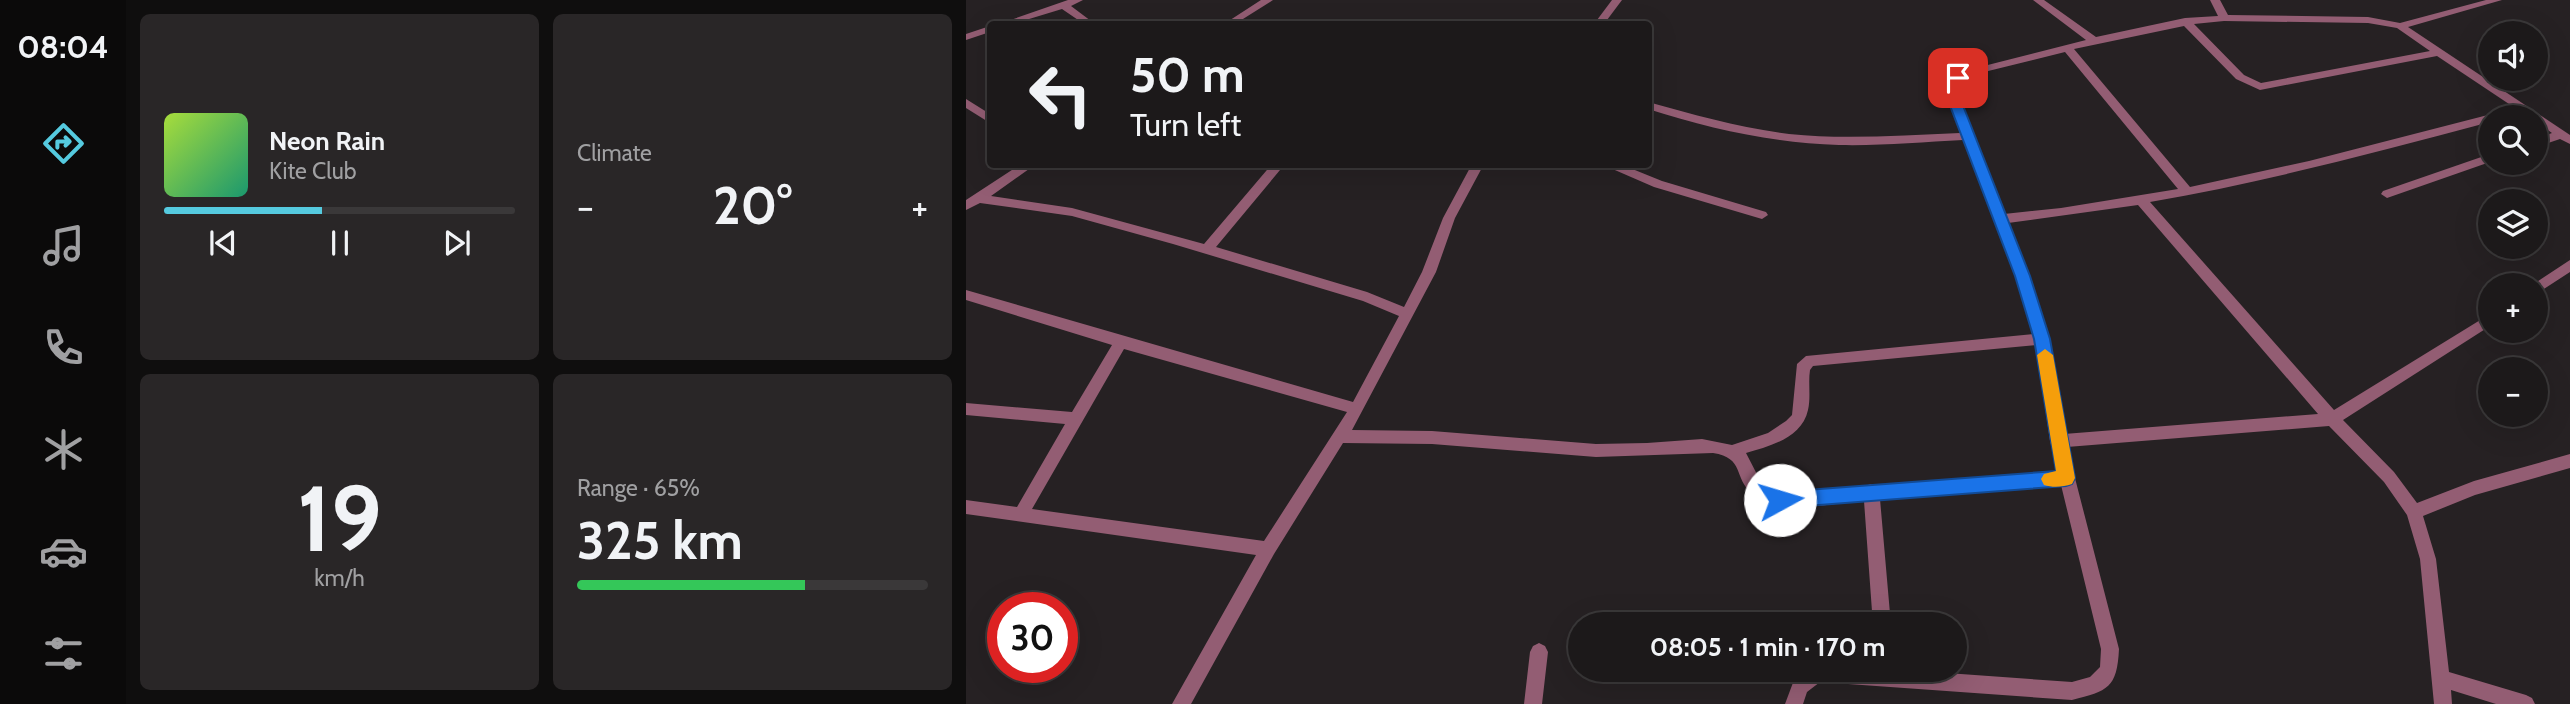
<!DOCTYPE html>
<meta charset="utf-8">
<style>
body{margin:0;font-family:Cabin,sans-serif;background:#292627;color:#f1f3f6;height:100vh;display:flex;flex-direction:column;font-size:26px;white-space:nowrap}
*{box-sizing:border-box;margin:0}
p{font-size:23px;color:#a0a0a2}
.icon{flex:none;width:38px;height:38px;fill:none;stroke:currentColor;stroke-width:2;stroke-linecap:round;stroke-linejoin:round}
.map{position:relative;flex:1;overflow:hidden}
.details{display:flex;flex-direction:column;gap:14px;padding:14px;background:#0f0e0e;width:840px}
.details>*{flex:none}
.guide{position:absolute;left:21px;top:21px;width:665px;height:147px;border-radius:7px;box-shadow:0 7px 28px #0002,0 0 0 2px #3a3839;background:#1c191a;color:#f1f3f6;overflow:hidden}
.tools{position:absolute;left:1512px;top:21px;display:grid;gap:14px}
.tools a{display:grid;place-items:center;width:70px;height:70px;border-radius:50%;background:#1c191a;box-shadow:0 7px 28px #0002,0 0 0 2px #3a3839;font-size:35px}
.speed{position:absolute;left:21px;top:592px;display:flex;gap:14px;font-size:35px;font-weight:700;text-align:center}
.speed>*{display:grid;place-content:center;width:91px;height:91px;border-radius:50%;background:#1c191a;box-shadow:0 7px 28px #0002,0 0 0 2px #3a3839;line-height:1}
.speed .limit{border:10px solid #d22;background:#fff;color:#111}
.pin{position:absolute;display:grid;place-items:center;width:60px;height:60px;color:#fff;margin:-30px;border-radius:14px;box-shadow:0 4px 10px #0006}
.me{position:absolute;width:77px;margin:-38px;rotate:84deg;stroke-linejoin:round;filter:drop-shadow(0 0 5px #0008)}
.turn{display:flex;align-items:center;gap:24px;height:147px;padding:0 28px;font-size:32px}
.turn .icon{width:91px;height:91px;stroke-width:2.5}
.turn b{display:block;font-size:49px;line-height:60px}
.big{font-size:52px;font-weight:700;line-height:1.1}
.details .widget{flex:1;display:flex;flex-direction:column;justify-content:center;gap:10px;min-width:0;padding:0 24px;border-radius:10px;background:#292627}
.details .dial{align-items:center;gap:0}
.dial b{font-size:91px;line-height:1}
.song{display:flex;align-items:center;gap:21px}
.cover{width:84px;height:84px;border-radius:10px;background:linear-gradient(135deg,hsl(80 70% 55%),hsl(160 70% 35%))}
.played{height:7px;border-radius:4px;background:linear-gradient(90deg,#55cadf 45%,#3a3839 45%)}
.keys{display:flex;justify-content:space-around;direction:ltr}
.heat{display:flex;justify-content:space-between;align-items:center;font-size:38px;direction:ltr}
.charge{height:10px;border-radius:5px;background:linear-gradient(90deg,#34c759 65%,#3a3839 0)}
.details .tiles{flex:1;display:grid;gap:14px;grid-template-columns:repeat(2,1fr)}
.trip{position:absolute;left:602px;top:612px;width:399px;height:70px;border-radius:35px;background:#1c191a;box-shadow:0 7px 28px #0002,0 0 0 2px #3a3839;font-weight:700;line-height:70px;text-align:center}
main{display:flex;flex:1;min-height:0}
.tabs{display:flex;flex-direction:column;width:126px;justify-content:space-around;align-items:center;background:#0b0a0a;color:#a0a0a2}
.tabs .icon{width:49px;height:49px}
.tabs .current{color:#55cadf}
.tabs b{font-size:32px;color:#f1f3f6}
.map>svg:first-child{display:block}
</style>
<main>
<nav class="tabs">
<b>08:04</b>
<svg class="icon current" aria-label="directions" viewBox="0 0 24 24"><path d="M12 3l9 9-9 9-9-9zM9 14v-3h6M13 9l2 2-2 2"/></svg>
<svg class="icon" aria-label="music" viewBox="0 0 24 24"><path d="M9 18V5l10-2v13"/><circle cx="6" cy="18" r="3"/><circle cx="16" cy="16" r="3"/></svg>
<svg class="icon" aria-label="phone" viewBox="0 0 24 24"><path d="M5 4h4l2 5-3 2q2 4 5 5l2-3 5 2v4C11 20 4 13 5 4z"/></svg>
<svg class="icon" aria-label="climate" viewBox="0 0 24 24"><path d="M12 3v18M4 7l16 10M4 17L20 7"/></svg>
<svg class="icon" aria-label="car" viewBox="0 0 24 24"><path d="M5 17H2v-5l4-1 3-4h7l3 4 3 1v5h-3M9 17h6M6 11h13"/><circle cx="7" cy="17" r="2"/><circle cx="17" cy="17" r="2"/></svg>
<svg class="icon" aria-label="filters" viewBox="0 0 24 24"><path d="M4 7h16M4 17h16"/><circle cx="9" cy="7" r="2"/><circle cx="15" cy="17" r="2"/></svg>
</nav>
<section class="details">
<div class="tiles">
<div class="widget">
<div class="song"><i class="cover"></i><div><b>Neon Rain</b><p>Kite Club</p></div></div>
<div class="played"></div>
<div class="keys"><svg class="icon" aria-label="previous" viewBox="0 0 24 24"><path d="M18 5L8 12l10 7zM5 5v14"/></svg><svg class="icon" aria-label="pause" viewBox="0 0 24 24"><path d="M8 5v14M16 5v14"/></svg><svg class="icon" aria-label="next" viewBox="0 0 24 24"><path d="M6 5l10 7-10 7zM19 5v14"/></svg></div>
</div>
<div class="widget"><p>Climate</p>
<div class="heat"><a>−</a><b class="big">20°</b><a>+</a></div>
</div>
<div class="widget dial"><b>19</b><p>km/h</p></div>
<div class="widget"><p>Range · 65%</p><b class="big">325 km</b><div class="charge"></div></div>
</div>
</section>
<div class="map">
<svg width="1604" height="704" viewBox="0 0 1604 704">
<rect width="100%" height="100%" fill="#262123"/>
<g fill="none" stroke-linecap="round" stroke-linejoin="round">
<path fill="#935d73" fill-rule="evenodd" d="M102 0H117L105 6 129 24H118L96 9 47 24H33Z
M295 0H307L269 24H258Z
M646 0H656L638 24H628Z
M1067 0H1078L1130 37 1219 18 1252 16 1244 0H1254L1262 15 1402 17 1434 23 1520 0H1536L1442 27 1604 135V144L1594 139 1570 147V139L1586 133 1570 122V117H1562L1556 113 1541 117H1524V122C1412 152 1299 182 1184 202L1368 410 1524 314V326L1377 420 1428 472 1451 503 1508 481 1604 454V468L1509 495 1457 516 1470 559 1483 672 1560 695 1566 698 1569 704H1530L1485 690 1486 704H1468L1454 559 1441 515 1418 482 1363 426 1101 447 1153 649C1151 688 1142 691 1106 700L854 682 841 692 837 704H819L828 680 841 670H939L1106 682 1124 677 1134 667 1135 649 1095 485 914 499 925 625H907L898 501C866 503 811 516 786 494 767 477 779 458 747 453L630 457 466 444 377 443 308 554 225 704H206L290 555 0 514V500L51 507 99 424 0 415V403L106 412 146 345 0 300V290L387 402 433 316 397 301 207 244 106 216 14 203 0 210V200L55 164H70L25 196 106 208 238 244 306 164H319L250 247 401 292 438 307 456 272 477 218 506 164H518L489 218 470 272 386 430 466 431 630 444 681 443 736 439 766 445 802 433 820 421 826 415 831 364 840 356 1068 334 1050 276 997 140C956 142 914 146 873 145 808 143 744 129 682 109V102C729 115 775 128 823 134 880 140 937 135 994 133L981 88 988 76 1002 70 1120 40ZM1258 21 1402 23 1431 28 1464 51 1295 83 1278 75 1228 24ZM1218 26 1270 79 1294 90 1471 56 1549 108 1343 161 1224 187 1108 49ZM1099 52 1212 189 1095 208 1038 214 1007 136 991 88 996 80 1010 74ZM1172 205 1352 414 1098 434 1083 339 1064 276 1042 223ZM1070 345 1084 441 1092 472 909 486 905 484 899 486 814 493 796 484 780 453C804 446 836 438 842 410 845 397 842 383 844 370L847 366ZM158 349 381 412 298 541 66 509Z
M24 26V32L0 40V34Z
M0 99 24 114V123L0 108Z
M1524 154V162L1421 198 1415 194 1417 191Z
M635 164H654L696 181 800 212 802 215 796 219 688 187Z
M1604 260V272L1570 294V285H1566Z
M573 643 579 646 582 652 576 704H558L564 652 567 646Z"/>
</g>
<path fill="#1a73e8" stroke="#114b97" stroke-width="2" d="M992 74 998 78 992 88 996 103 1064 276 1084 339 1109 478 1106 484 1100 486 814 508 808 505 806 500 808 494 814 492 1090 471 1068 339 1049 276 983 103 980 88 988 75Z"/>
<path fill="#f59e0b" d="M1079 349 1087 355 1109 478 1106 484C1097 487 1087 488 1078 485L1075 479 1078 474 1090 471 1071 355Z"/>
</svg>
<div class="tools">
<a><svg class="icon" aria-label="sound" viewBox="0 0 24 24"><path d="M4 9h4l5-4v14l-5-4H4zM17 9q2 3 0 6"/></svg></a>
<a><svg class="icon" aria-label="search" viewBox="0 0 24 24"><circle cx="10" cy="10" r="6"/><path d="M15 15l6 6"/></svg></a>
<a><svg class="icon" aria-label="layers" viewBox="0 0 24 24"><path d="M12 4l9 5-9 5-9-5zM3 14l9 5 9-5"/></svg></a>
<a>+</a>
<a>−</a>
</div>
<div class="speed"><div class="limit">30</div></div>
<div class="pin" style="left:992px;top:78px;background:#d93025"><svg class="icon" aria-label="arrive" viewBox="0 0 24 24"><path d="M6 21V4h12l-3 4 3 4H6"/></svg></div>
<svg class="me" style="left:814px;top:500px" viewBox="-20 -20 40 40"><circle r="19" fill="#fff"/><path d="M0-13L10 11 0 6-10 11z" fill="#1a73e8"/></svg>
<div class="trip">08:05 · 1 min · 170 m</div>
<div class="guide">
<div class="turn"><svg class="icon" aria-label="left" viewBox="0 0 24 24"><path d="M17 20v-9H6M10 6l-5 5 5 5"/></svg><div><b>50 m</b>Turn left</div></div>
</div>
</div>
</main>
